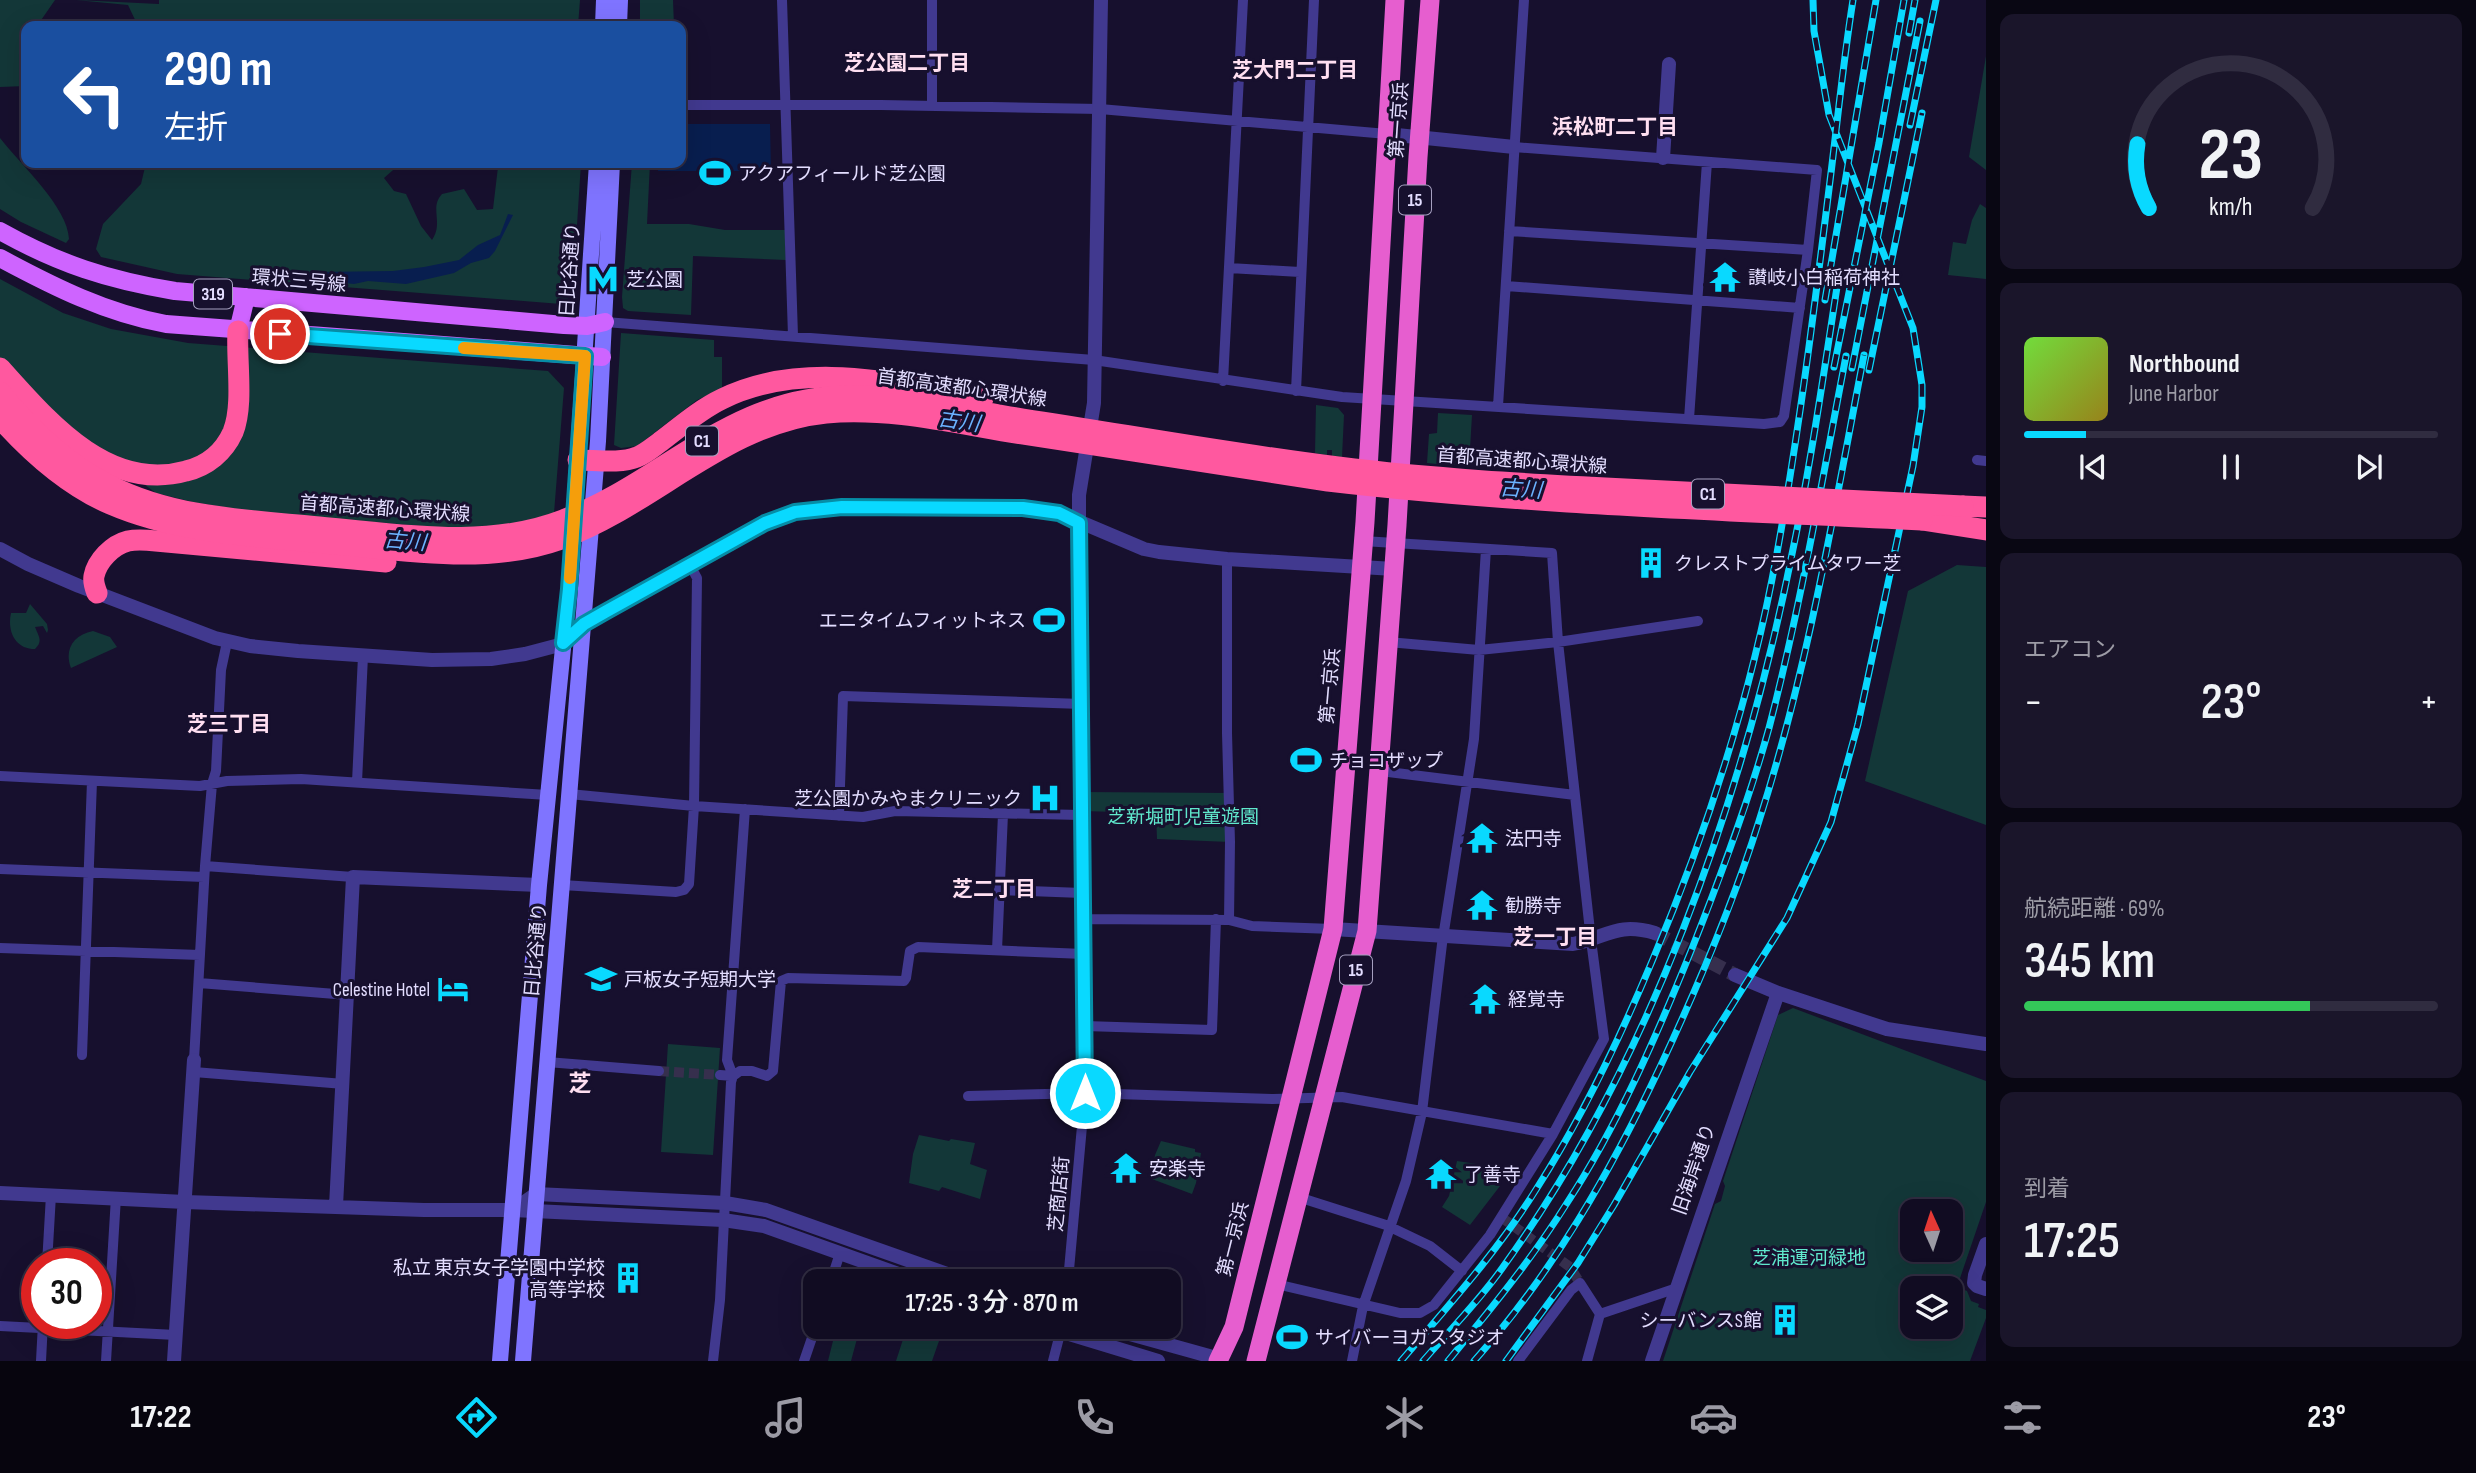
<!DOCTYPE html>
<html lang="ja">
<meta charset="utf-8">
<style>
body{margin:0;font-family:"Sofia Sans Condensed","Noto Sans JP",sans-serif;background:#1a152a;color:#f1f3f6;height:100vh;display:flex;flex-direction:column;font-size:26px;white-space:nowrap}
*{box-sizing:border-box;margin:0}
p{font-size:23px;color:#9c9ba5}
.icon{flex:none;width:38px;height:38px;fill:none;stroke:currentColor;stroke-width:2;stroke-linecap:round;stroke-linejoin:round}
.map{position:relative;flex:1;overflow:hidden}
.drawer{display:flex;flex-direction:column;gap:14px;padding:14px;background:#090713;width:490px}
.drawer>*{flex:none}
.top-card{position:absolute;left:21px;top:21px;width:665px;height:147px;border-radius:14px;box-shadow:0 7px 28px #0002,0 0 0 2px #302c40;background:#1a4fa0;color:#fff;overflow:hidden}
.needle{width:46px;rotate:357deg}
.fabs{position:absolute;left:1900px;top:1199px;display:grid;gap:14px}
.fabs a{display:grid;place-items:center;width:63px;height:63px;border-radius:14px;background:#110c22;box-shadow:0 7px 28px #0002,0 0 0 2px #302c40;font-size:35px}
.speed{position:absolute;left:21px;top:1248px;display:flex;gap:14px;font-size:35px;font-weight:700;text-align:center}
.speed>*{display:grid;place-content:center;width:91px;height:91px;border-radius:50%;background:#110c22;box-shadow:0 7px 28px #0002,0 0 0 2px #302c40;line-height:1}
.speed .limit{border:10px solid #d22;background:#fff;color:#111}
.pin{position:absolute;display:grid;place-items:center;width:60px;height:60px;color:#fff;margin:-30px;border:4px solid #fff;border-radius:50%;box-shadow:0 2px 7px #0007}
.me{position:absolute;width:77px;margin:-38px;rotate:0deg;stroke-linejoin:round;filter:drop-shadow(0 0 5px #0008)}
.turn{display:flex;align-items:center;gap:24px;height:147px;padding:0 28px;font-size:32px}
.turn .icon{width:91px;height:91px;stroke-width:2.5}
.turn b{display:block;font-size:49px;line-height:60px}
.big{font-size:52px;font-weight:600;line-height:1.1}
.drawer .card{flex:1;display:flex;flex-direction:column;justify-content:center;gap:10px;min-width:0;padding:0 24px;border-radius:14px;background:#1a152a}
.drawer .dial{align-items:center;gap:0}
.dial svg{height:182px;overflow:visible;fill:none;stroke:#302c40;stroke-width:7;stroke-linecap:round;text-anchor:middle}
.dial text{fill:#f1f3f6;stroke:none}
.song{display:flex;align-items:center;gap:21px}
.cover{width:84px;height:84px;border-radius:10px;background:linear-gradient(135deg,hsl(100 70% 55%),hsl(50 70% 35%))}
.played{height:7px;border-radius:4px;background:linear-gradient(90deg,#09d9ff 15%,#302c40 15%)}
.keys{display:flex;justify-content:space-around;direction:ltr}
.heat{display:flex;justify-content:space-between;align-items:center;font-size:38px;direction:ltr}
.charge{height:10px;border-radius:5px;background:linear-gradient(90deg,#34c759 69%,#302c40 0)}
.trip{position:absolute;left:803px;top:1269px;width:378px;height:70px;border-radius:14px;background:#110c22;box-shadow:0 7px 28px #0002,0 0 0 2px #302c40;font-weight:600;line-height:70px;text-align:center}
.tabs{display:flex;height:112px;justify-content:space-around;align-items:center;background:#07050e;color:#9c9ba5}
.tabs .icon{width:49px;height:49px}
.tabs .selected{color:#09d9ff}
.tabs b{font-size:32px;color:#f1f3f6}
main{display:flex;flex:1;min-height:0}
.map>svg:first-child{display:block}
</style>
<main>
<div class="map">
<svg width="1986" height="1361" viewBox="0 0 1986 1361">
<rect width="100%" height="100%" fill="#17102e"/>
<path fill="#133738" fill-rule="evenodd" d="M0 0H55L37 26H26V86L0 87Z
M76 0 159 4V0H580L578 26H138L128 5Z
M640 0H673L674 26H640Z
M1986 56V170L1969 157Z
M0 138C20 164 68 207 69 239L66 243 21 222 0 209Z
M146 163H401L384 178 394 191 406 194 421 226 432 240C444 222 429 208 442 194L464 189 477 210 493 209 498 167 525 163H581L575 256 565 282 571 296 561 304 177 274 101 257 96 249 103 224 141 184Z
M632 163H650L647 224H689L725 230H785L786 260 693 256 691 315 628 311 623 308 622 297Z
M1980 204 1986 208V279L1948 275 1953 242 1966 244 1972 220Z
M0 279 63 313 111 329 188 343 548 371 564 388 554 513 517 523 480 527H434L253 512 193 502 156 493 145 485 133 481 61 422 0 357Z
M621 333 714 340V357H722V389L697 400 637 446 621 448 614 445Z
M1316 405 1338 408 1344 415 1342 457 1332 456V450H1327V455L1315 453Z
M1438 413 1472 415 1469 466 1443 464V459L1438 458 1437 464 1427 463 1429 434 1437 433Z
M1957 565 1986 567V825L1865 781 1908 591Z
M30 604 47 624 48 630 47 633 43 626 35 627C39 637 43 641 35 649 15 649 7 631 11 613H26Z
M93 631 110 637 117 647 71 668C64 650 73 635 93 631Z
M1081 792 1229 793 1230 842 1157 839 1156 813 1081 811Z
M1793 1008 1986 1081V1202L1957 1287 1967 1291 1971 1301 1979 1304 1978 1307 1986 1310V1318L1970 1361H1663L1715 1204 1721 1201 1725 1186 1723 1181 1778 1015ZM1913 1211H1951V1250H1913ZM1913 1288H1951V1326H1913Z
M668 1044 720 1048 713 1155 661 1152Z
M919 1135 949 1141 951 1139 975 1143 970 1164 987 1170 980 1199 942 1187 939 1191 909 1183 913 1154Z
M1161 1141 1195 1149V1152L1201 1153 1196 1183 1192 1194 1152 1179 1155 1155Z
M1457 1161 1484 1165 1483 1171 1489 1176V1181L1500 1186 1470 1225 1442 1207 1449 1196Z
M834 1327V1326L885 1327 880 1341 858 1335 851 1361H828L833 1341 830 1340Z
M907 1327 939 1341 932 1361H896Z"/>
<path fill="#081e4f" d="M681 124H770L771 171H658L659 163H681Z
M508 214 513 215 495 251 489 258 471 263 454 273 406 284 368 281 354 284 300 278 299 274 320 272 393 271 424 267 459 260 478 245 500 235Z"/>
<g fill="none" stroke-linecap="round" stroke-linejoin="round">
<path stroke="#362f4d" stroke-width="10" stroke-dasharray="10 5" stroke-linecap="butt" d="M659 1071 720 1075
M1501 1217 1570 1267 1580 1283"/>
<path stroke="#362f4d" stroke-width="14" stroke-dasharray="14 7" stroke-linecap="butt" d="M1655 933 1735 975"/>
<path stroke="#41398f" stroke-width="10" d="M782 0 793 336
M932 0V106
M681 105H881L1100 109 1387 134
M1509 231 1808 250
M1229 268 1300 272
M1506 286 1800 308
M605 322 1094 360 1342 397 1764 424 1780 422 1784 416 1808 250 1817 170 1514 147
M1223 381 1243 0
M1296 391 1314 0
M1498 406 1524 0
M1689 419 1707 162
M1977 460 1986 461
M1227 559V733L1230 842 1229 920
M1388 642 1479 650 1558 642 1698 621
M1380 771 1575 795
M0 776 200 786 227 781 301 779 548 795
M357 782 363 656
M569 794 694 806 863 817 895 811 1081 815
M839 816 843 696 1082 704
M205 866 353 877
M0 869 204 877
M562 885 676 892 684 890 689 884 694 806 697 578 690 565
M999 890 1082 893
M1083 919 1229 920 1252 926 1333 929
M0 948 200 955
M997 950 1003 814
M199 983 348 995
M1085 1026 1212 1030 1216 919
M82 1055 92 781
M194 1060 205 866 212 784 216 771 221 670 227 642
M547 1062 659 1071
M194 1072 344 1084
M720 1075 733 1076 727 1060 745 809
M968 1096 1085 1093 1273 1099 1342 1097 1553 1134
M1298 1197 1386 1225 1430 1246 1462 1271
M47 1264 51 1195
M831 1281 840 1253
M1068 1281 1085 1093 1079 523
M1276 1284 1400 1313H1420L1434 1305 1490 1235 1553 1134 1604 1039 1591 940 1558 642 1552 553 1363 541
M0 1326 176 1335
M41 1361 43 1323
M106 1361 116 1197
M713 1361 720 1300 731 1082 733 1076 740 1071H752L767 1076 773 1071 781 981 788 978 904 981 906 978 910 951 918 947 1084 954
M804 1361 816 1326
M1053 1361 1062 1326
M1352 1361 1363 1306 1406 1181 1422 1112 1442 944 1474 739 1486 549
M1518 1361 1571 1290 1580 1283 1600 1314
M1587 1361 1600 1314 1677 1288"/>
<path stroke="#41398f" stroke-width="14" d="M1387 134 1514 147
M1663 158 1669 64
M1079 523V495L1094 403 1101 0
M0 549 28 564 79 586 215 638 250 646 298 651 432 660 491 659 525 654 563 644 584 624 605 612 765 523 795 512 842 507 1023 508 1059 513 1144 549 1159 552 1227 559 1394 569
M1333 929 1573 944C1608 937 1616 922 1655 933
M1735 975 1778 993 1887 1029 1986 1044
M0 1193 185 1202 424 1210H513L723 1220 764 1226 918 1281
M336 1206 353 877 539 885
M513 1210 536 1194 725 1203 766 1210 967 1281
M1986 1244 1975 1275 1974 1283 1977 1286 1986 1289
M1043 1326 1158 1361
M1101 1326 1220 1359
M174 1361 194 1060
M1652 1361 1778 993"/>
<path stroke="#7f74ff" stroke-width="16" d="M603 26 604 0
M619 26 620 0
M500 1361 539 885 569 589 597 163
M523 1361 598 441 612 163"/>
<path stroke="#ce64ff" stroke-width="18" d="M0 231C59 264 108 280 175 291L564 325 587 326 605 322
M0 258C54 287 106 313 166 324L602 357
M238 331 246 297"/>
<path stroke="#e65ecf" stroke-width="19" d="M1218 1361 1234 1327 1333 929 1365 522 1395 0
M1256 1361 1367 931 1397 525 1418 157 1430 0"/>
<path stroke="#ff589f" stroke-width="21" d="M0 368C47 420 107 493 186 471 207 466 224 452 233 432 244 405 236 360 238 331
M578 460C596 460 620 464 637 457 645 454 653 447 660 442 680 427 699 410 722 399 790 365 872 378 944 391
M1963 506 1986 507
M1922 520 1986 530
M97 593C95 588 93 581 94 576 97 561 112 545 128 541 137 539 147 540 156 541L386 562"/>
<defs>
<path id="rail" d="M1909 33 1915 0
M1910 125 1936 0
M1825 300 1876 0
M1834 367 1879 143 1904 0
M1852 368 1920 21
M1869 370 1922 113
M1401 1361C1449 1305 1498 1251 1537 1188 1583 1116 1620 1038 1653 959 1708 829 1752 692 1777 553 1799 432 1814 311 1829 189 1837 126 1843 63 1853 0
M1423 1361C1450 1330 1480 1300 1503 1267 1649 1065 1742 802 1791 559 1810 469 1823 378 1837 287
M1448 1361C1490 1310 1532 1259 1567 1203 1618 1125 1656 1037 1691 951 1720 878 1748 804 1769 728 1801 605 1822 480 1846 356
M1474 1361C1553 1273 1611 1171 1661 1065 1698 986 1733 904 1759 821 1808 669 1834 511 1864 355
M1506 1361 1578 1263 1614 1205 1690 1072 1787 918 1831 822 1858 724 1913 466 1922 407V385L1913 328 1829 115 1814 31 1813 0"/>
</defs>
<use href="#rail" stroke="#09d9ff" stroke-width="7"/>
<use href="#rail" stroke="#17102e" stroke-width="4.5" stroke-dasharray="13" stroke-linecap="butt"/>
<path stroke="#ff589f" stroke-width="21" d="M944 391 983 399
M0 392C30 429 66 463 109 485 173 518 248 520 319 527 399 534 485 550 563 520 666 481 731 395 851 396 908 396 967 410 1023 419 1128 435 1233 454 1338 467 1433 479 1529 484 1625 489 1737 495 1850 501 1963 506
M0 418C31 453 67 485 110 504 177 533 252 536 324 543 401 550 486 566 561 539 654 505 725 423 826 413 891 407 958 424 1022 434 1124 450 1226 466 1328 481 1525 504 1724 510 1922 520"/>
</g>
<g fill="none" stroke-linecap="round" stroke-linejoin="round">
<defs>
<path id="route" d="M280 334 585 356 569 589 563 643 584 624 605 612 765 523 795 512 842 507 1023 508 1059 513 1079 523 1085 1093"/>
</defs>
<use href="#route" stroke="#068da6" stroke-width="18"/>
<use href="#route" stroke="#09d9ff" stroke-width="12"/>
<path stroke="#f59e0b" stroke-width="12" d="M464 348 585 356 570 578"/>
</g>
<defs>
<symbol id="stadium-bare" viewBox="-9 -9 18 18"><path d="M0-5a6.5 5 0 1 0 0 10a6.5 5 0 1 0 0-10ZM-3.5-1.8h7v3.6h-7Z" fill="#09d9ff" stroke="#17102e" stroke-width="2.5" paint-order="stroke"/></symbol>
<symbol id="temple-bare" viewBox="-9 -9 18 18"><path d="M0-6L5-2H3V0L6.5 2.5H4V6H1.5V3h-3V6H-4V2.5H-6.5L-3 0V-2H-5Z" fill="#09d9ff" stroke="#17102e" stroke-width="2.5" paint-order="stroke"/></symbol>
<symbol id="metro-bare" viewBox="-9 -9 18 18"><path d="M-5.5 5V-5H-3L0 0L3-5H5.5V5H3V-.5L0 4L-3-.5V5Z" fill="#09d9ff" stroke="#17102e" stroke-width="2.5" paint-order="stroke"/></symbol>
<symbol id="building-bare" viewBox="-9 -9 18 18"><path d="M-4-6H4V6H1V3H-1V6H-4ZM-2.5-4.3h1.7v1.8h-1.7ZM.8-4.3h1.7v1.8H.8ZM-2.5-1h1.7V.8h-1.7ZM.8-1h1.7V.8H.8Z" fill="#09d9ff" stroke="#17102e" stroke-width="2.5" paint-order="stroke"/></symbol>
<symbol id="hospital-bare" viewBox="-9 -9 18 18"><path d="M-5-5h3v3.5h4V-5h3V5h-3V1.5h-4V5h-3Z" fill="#09d9ff" stroke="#17102e" stroke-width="2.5" paint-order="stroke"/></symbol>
<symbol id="university-bare" viewBox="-9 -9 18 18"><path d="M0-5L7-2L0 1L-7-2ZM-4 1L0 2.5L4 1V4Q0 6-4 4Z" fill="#09d9ff" stroke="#17102e" stroke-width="2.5" paint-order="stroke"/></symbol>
<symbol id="hotel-bare" viewBox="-9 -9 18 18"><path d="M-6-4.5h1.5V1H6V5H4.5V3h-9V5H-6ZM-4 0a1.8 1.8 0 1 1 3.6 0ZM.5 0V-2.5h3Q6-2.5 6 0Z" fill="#09d9ff" stroke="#17102e" stroke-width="2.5" paint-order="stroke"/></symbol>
</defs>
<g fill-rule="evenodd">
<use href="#stadium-bare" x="693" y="151" width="44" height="44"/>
<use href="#temple-bare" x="1703" y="255" width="44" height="44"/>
<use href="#metro-bare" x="581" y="257" width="44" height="44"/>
<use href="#building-bare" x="1629" y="541" width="44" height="44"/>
<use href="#stadium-bare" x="1027" y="598" width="44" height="44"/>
<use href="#stadium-bare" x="1284" y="738" width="44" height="44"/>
<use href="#hospital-bare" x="1023" y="776" width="44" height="44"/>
<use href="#temple-bare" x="1460" y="816" width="44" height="44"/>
<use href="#temple-bare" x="1460" y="883" width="44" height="44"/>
<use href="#university-bare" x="579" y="957" width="44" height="44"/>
<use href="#hotel-bare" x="431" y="967" width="44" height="44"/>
<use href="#temple-bare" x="1463" y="977" width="44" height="44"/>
<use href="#temple-bare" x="1104" y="1146" width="44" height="44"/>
<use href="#temple-bare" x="1419" y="1152" width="44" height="44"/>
<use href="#building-bare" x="606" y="1256" width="44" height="44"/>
<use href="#building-bare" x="1763" y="1298" width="44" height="44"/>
<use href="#stadium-bare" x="1270" y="1315" width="44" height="44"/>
</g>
<g text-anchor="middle" stroke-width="6" stroke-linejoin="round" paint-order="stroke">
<g fill="#17102e" stroke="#a6a0c0" stroke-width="2">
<rect x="1399" y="185.5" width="32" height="29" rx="5"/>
<rect x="194" y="279.5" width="38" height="29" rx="5"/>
<rect x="686" y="426.5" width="32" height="29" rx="5"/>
<rect x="1692" y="479.5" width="32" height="29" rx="5"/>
<rect x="1340" y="955.5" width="32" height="29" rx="5"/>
</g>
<g font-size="18" font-weight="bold" fill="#e3ddff">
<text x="1415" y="206">15</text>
<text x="213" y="300">319</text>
<text x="702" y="447">C1</text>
<text x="1708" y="500">C1</text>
<text x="1356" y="976">15</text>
</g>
<g font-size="19" fill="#e3ddff" stroke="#17102e">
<text transform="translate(1398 120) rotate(-86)" y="7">第一京浜</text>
<text transform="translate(569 270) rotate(-86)" y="7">日比谷通り</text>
<text transform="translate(299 280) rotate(5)" y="7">環状三号線</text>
<text transform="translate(962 387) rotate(8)" y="7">首都高速都心環状線</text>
<text transform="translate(1522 460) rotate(4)" y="7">首都高速都心環状線</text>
<text transform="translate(385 508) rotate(4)" y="7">首都高速都心環状線</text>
<text transform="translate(1329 686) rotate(-85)" y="7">第一京浜</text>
<text transform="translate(535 950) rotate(-85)" y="7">日比谷通り</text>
<text transform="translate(1693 1169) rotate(-71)" y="7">旧海岸通り</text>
<text transform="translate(1058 1194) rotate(-85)" y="7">芝商店街</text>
<text transform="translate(1232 1239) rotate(-76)" y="7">第一京浜</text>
</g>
<g font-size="19" fill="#e3ddff" stroke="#17102e" text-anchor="start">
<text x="738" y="180">アクアフィールド芝公園</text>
<text x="1748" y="284">讃岐小白稲荷神社</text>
<text x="626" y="286">芝公園</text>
<text x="1674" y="570">クレストプライムタワー芝</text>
<text x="1026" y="627" text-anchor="end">エニタイムフィットネス</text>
<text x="1329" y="767">チョコザップ</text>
<text x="1022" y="805" text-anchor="end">芝公園かみやまクリニック</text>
<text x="1505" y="845">法円寺</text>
<text x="1505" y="912">勧勝寺</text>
<text x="624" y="986">戸板女子短期大学</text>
<text x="430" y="996" text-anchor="end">Celestine Hotel</text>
<text x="1508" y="1006">経覚寺</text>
<text x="1149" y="1175">安楽寺</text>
<text x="1464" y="1181">了善寺</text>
<text x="605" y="1274" text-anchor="end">私立 東京女子学園中学校<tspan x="605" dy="22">高等学校</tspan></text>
<text x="1762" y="1327" text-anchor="end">シーバンスS館</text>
<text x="1315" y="1344">サイバーヨガスタジオ</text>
</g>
<g font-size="19" fill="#60e8cd" stroke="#17102e">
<text x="1183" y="823">芝新堀町児童遊園</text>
<text x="1809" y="1264">芝浦運河緑地</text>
</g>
<g font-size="21" font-weight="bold" fill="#ffdff1" stroke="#17102e">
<text x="907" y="70">芝公園二丁目</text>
<text x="1295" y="77">芝大門二丁目</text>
<text x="1615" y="134">浜松町二丁目</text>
<text x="229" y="731">芝三丁目</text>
<text x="994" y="896">芝二丁目</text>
<text x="1555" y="944">芝一丁目</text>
</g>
<g font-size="21" font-style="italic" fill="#6bb2ff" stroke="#17102e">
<text transform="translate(959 421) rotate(8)" y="7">古川</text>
<text transform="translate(1521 489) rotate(4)" y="7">古川</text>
<text transform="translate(405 541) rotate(5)" y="7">古川</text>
</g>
<g font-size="23" font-weight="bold" fill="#ffdff1" stroke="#17102e">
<text x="580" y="1091">芝</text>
</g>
</g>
</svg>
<div class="fabs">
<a><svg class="needle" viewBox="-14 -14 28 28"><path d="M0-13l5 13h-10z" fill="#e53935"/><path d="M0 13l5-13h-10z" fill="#9c9ba5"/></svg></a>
<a><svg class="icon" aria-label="layers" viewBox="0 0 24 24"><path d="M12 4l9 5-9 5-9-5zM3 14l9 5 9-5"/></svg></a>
</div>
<div class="speed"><div class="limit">30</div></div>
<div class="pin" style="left:280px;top:334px;background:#d93025"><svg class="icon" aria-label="arrive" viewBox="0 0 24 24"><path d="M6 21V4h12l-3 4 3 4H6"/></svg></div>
<svg class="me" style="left:1085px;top:1093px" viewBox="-20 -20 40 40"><circle r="17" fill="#09d9ff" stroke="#fff" stroke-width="3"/><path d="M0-11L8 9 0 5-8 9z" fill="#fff"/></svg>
<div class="trip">17:25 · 3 分 · 870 m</div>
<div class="top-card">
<div class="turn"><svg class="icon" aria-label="left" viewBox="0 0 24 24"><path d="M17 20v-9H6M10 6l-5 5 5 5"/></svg><div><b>290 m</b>左折</div></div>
</div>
</div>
<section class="drawer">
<div class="card dial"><svg viewBox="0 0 100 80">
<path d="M14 69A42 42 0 1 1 86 69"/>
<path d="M14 69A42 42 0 0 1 9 41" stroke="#09d9ff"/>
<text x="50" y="56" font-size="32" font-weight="700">23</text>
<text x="50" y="72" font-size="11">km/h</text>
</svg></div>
<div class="card">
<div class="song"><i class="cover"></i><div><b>Northbound</b><p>June Harbor</p></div></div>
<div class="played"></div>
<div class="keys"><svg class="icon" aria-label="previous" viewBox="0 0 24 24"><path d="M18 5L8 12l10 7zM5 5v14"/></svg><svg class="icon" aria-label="pause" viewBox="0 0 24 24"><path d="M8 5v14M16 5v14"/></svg><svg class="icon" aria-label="next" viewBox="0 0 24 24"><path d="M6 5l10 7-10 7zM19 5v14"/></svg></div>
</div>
<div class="card"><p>エアコン</p>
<div class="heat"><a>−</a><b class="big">23°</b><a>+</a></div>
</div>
<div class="card"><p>航続距離 · 69%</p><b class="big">345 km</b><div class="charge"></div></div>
<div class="card"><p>到着</p><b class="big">17:25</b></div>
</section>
</main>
<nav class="tabs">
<b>17:22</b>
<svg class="icon selected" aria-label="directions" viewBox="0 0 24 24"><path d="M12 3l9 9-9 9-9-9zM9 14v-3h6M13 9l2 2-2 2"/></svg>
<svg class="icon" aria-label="music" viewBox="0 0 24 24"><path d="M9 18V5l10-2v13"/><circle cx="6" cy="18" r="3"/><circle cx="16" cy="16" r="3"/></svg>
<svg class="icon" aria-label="phone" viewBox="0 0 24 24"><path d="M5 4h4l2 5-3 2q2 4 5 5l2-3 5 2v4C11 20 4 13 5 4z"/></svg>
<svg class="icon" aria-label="climate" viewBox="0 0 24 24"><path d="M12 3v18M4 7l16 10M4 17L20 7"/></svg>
<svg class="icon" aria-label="car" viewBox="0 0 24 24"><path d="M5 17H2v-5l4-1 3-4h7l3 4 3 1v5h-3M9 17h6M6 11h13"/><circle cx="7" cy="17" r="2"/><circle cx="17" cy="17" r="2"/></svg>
<svg class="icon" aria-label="filters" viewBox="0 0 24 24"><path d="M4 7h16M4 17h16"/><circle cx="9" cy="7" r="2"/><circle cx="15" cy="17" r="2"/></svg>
<b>23°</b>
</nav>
